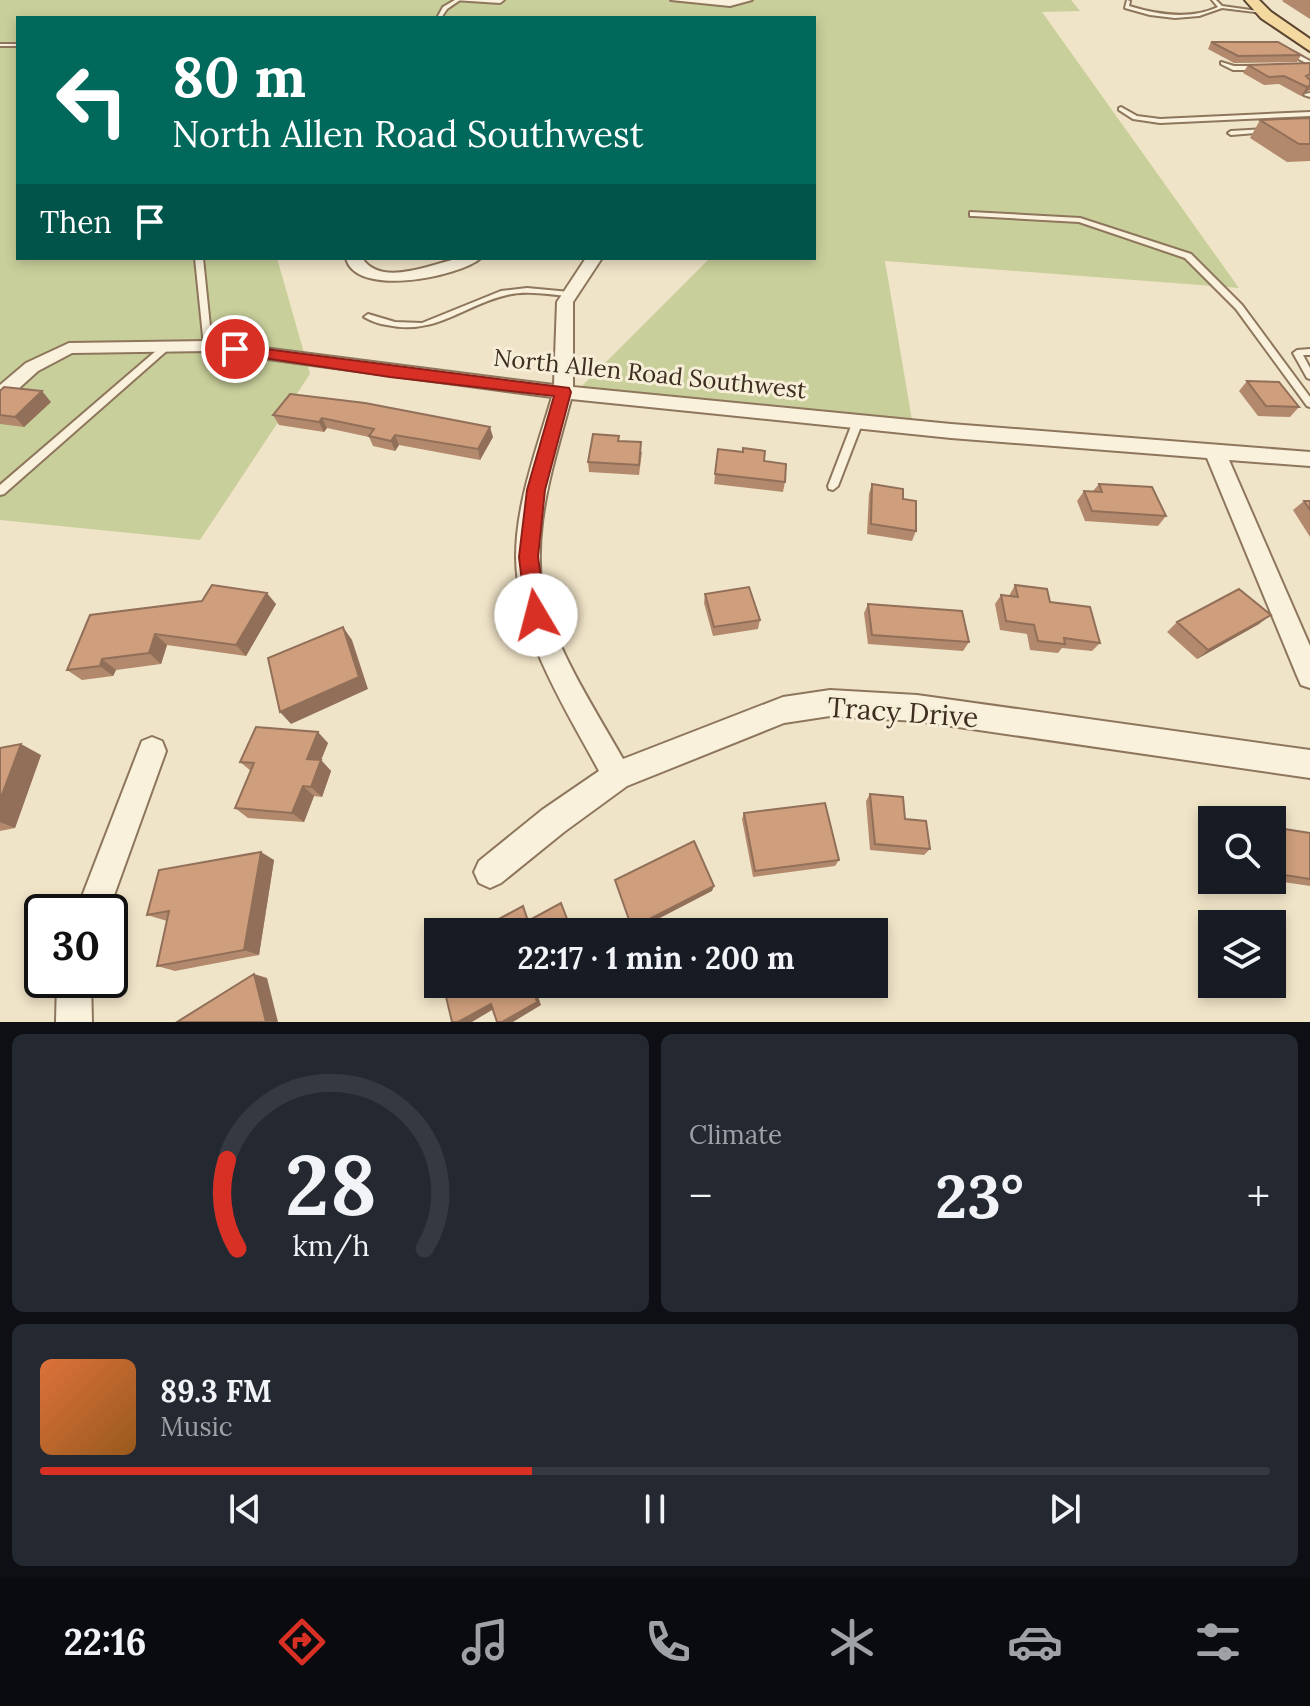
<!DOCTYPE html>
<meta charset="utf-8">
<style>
body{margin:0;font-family:Lora,serif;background:#242831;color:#f1f3f6;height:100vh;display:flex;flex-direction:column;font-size:30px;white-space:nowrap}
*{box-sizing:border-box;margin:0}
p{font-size:26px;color:#9ea1a6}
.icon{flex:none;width:44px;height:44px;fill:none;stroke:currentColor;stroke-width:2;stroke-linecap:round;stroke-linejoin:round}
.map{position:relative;height:1022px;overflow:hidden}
.drawer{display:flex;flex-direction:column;gap:12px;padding:12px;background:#0d0f14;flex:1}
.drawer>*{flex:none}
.guide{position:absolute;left:16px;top:16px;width:800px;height:244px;border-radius:0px;box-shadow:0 4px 12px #0003;background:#00695c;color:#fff;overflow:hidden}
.fabs{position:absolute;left:1198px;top:806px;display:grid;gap:16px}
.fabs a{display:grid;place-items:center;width:88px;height:88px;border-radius:0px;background:#171b24;box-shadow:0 4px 12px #0003;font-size:40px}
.speed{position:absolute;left:24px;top:894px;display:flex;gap:16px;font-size:40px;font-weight:700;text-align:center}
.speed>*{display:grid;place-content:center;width:104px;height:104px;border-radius:50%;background:#171b24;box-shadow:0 4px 12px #0003;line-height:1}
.speed .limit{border:4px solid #111;border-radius:12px;background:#fff;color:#111}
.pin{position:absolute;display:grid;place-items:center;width:68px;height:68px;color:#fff;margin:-34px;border:4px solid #fff;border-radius:50%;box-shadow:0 2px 8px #0007}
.me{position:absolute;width:88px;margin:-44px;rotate:352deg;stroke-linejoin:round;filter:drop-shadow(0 0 6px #0008)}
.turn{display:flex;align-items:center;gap:28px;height:168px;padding:0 24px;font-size:36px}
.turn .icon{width:104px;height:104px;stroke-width:2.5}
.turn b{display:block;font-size:56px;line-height:68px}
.then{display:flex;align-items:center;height:76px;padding:0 24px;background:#0003;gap:16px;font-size:30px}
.big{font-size:60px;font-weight:800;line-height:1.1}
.drawer .widget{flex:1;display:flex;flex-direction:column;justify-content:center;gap:12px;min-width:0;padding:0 28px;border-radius:12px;background:#242831}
.drawer .dial{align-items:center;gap:0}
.dial svg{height:208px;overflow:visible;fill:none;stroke:#363941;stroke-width:7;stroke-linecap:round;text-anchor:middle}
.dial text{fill:#f1f3f6;stroke:none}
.song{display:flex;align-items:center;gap:24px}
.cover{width:96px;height:96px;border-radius:12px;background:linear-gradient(135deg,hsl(20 70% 55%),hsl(30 70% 35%))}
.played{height:8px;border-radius:4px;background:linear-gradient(90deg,#d93025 40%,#363941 40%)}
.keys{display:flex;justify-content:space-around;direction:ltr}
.heat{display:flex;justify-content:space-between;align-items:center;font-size:44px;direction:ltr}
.drawer .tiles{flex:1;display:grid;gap:12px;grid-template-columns:1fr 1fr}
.widget:last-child{grid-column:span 2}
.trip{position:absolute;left:424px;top:918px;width:464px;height:80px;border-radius:0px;background:#171b24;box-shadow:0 4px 12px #0003;font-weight:800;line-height:80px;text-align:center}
.menu{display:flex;height:128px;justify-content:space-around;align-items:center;background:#090b0e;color:#9ea1a6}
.menu .icon{width:56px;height:56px}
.menu .active{color:#d93025}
.menu b{font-size:36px;color:#f1f3f6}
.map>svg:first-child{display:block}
</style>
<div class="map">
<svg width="1310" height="1022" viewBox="0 0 1310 1022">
<rect width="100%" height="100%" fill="#f0e4c8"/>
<path fill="#c9cf9b" d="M0 0H1071L1080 11 1042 12 1239 288 885 261 913 426 570 398 710 258H814V18H18V258H277L310 374 200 540 0 520Z"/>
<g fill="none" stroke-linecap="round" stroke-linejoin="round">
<defs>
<path id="lane" d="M455 0H460L447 9 441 18H437L443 7Z
M1127 0 1130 1 1129 6C1158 15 1190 20 1218 7L1212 0H1216L1222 6 1265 12 1263 13 1222 8 1199 16 1175 18 1150 15 1125 8Z
M0 44H18V46H0Z
M1289 50 1310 61V65L1287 53Z
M1221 62 1234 66H1257L1260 68 1257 70H1233L1221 64Z
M1310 93V97L1304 95 1305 94Z
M1121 107 1137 116 1160 119 1310 112V116L1160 123 1133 119 1119 110V108Z
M1266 129 1268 130V132L1231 135 1228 133 1231 131Z
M970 212 1080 218 1191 254 1242 305 1310 397V407L1307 406 1236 309 1185 258 1079 222 973 216H970Z
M195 258H203L212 346 208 349 204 346Z
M527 288 570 292 574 294 570 296C549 295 528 290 507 295 463 305 436 336 387 325 379 324 371 321 364 317L368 314 395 322 422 323 501 291Z
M167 343 170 344V348L4 494 0 495V485L164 344Z
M1310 349V355H1303L1310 368V379L1307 378 1293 353 1297 350Z
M858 418 863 421 838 486 833 490 829 489 828 486 853 421Z"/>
<path id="street" d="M454 0H504L500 3Z
M671 0H752L730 6Z
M346 258H362C381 287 429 265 456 259 464 257 473 258 481 258 459 277 355 298 346 258Z
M586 258H602L573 302V387L951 424 1310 452V466L1229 460 1310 646V688L1301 685 1297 676 1207 458 951 438 571 399C553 467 525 547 549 617 567 667 597 713 623 759L783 697 830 690 917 695 1310 750V778L917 721 830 716 784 723 627 786 564 832 501 883 490 888 479 883 474 872 479 861 542 810 599 771C564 706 517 634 516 557 516 503 537 448 552 397L208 351 72 353 38 371 7 399 0 401V385L26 363 69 343 208 341 554 385 557 302Z
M152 737 162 741 166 751 108 912H76L142 741Z
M57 980H91L92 1022H56Z"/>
<path id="primary" d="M1245 0H1259L1271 12 1310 39V51L1261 18Z"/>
</defs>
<use href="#lane" stroke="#8d765c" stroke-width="4"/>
<use href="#street" stroke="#8d765c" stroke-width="4"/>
<use href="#primary" stroke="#5b4430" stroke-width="4"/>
<use href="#lane" fill="#faf1dc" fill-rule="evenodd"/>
<use href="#street" fill="#faf1dc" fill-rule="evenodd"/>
<use href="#primary" fill="#f3d9a0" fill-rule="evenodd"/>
</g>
<path fill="#b2896c" d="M1283 0H1310V19L1282 1Z
M1211 42 1301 55 1297 62 1234 63 1208 49Z
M1310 63V92L1309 90 1301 96 1279 84 1264 85 1243 73 1248 65Z
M1310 118V161L1287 162 1250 138 1260 120Z
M1247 381 1299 407 1290 417 1258 416 1239 391Z
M0 391 51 402 24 427 0 424Z
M290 394 493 437 480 460 399 445 395 451 373 446 369 437 327 428 324 432 279 425 273 415Z
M619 436V441L642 452 639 475 589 472 588 462Z
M718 449 743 452 764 461 785 482 783 492 714 484Z
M872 484 903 499 916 531 912 541 867 534 869 494Z
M1099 484 1166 516 1158 526 1085 521 1077 501 1084 491H1093Z
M1304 501H1310V537L1293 510Z
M1015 585 1050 602 1100 643 1092 651 1062 648 1058 653 1030 650 1027 634 1000 630 995 604 1001 595 1009 596Z
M705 594 760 620 758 629 713 636 704 603Z
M276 604 246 656 167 645 161 664 116 670 113 676 82 680 67 670 90 615Z
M868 604 969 642 963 651 868 644 864 613Z
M1177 622 1259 624 1197 659 1167 632Z
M328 743 321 760 331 771 322 797 314 796 304 822 248 818 235 808 251 771 240 762Z
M0 748 41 755 15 828 0 831Z
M870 794 905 819 930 849 924 855 870 850 866 801Z
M744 813 839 860 835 866 753 877 742 819Z
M1212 822V846L1205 826Z
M1272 827 1310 833V886L1270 880H1272Z
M274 860 259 955 175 971 157 966 167 921 147 915Z"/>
<path fill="#916f58" d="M1310 85 1309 90 1301 96 1307 87Z
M42 391 51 402 24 427 15 417Z
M322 418 327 428 324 432 319 422Z
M490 427 493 437 480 460 478 449Z
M395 435 399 445 395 451 391 441Z
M267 593 276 604 246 656 236 645Z
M1271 615 1259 624 1197 659 1208 650Z
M343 627 352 640 368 689 291 724 280 712Z
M155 634 167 645 161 664 149 653Z
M102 659 116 670 113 676 100 666Z
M318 732 328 743 321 760 331 771 322 797 311 787 307 759Z
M21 744 41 755 15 828 0 822V800Z
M303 786 314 796 304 822 292 813Z
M261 852 274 860 259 955 244 950Z
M714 886 712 891 633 932 632 928Z
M254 974 267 978 278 1022H266Z
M531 984H534L541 1005 513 1022H502Z
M491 1004 497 1007 472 1022H458Z"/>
<path fill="#cf9f7d" stroke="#916f58" stroke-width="2" d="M1211 42H1278L1301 55 1238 56Z
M1310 63V74L1306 76 1310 80V85L1307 87 1284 76 1269 77 1248 65Z
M1310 118V144H1299L1260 120Z
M1247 381 1279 382 1299 407 1266 406Z
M4 387 42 391 15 417 0 415V391Z
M290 394 365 403 490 427 478 449 395 435 391 441 369 436 374 429 322 418 319 422 273 415Z
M593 434 619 436 618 441 641 442 639 465 588 462Z
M743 448 765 451 764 461 786 464 785 482 715 474 718 449 743 452Z
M872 484 903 489V499L916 501V531L871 524Z
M1099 484 1152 487 1166 516 1092 511 1084 491 1102 492Z
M1304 501H1310V510Z
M212 585 267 593 236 645 155 634 149 653 102 659 100 666 67 670 90 615 202 601Z
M1015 585 1047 589 1050 602 1090 607 1100 643 1064 638 1065 644 1038 641 1034 625 1006 621 1001 595 1018 597Z
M749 587 760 620 714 627 705 594Z
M1239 589 1271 615 1208 650 1177 622Z
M868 604 962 611 969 642 872 635Z
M343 627 359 677 280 712 268 658Z
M256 727 318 732 307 759 321 760 311 787 303 786 292 813 235 808 254 763 240 762Z
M21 744 0 800V748Z
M870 794 903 797 905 819 926 821 930 849 875 844Z
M825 803 839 860 755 871 744 813Z
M1272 827 1310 833V879L1272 873Z
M694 841 714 886 632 928 615 880Z
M261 852 244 950 157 966 169 911 147 915 159 870Z
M561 903 572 932H485L484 927 523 906 528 921Z
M254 974 266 1022H177Z
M443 984H531L537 1002 502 1022H497L491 1004 458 1022H452Z"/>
<path fill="#d93025" stroke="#8d1f18" stroke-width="2" d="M235 345 569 388 571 392 545 490 538 557 546 615 543 621 536 624 529 621 526 615 519 557 527 490 554 396 390 377 230 353 228 349Z"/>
<g text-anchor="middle" stroke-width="6" stroke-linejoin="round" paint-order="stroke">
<g font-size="24" fill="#3d2e20" stroke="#f7eed8">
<text transform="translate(650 374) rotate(6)" y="8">North Allen Road Southwest</text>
</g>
<g font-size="28" fill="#3d2e20" stroke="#f7eed8">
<text transform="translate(903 712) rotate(4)" y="10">Tracy Drive</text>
</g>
</g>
</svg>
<div class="fabs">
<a><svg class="icon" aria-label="search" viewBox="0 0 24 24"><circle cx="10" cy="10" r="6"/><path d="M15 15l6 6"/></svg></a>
<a><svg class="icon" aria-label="layers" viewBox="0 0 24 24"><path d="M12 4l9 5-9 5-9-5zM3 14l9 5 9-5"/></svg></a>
</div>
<div class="speed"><div class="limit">30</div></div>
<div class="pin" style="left:235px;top:349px;background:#d93025"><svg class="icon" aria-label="arrive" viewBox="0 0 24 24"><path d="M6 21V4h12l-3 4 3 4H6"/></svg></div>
<svg class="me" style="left:536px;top:615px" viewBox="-20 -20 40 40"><circle r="19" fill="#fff"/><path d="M0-13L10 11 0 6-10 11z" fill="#d93025"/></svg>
<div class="trip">22:17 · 1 min · 200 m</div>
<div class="guide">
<div class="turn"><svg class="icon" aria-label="left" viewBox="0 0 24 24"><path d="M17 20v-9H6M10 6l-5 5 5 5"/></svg><div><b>80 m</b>North Allen Road Southwest</div></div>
<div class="then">Then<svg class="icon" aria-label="arrive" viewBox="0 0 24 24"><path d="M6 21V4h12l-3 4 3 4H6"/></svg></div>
</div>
</div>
<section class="drawer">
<div class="tiles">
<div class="widget dial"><svg viewBox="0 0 100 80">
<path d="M14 69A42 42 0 1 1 86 69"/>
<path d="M14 69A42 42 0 0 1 10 35" stroke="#d93025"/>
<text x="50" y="56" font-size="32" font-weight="700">28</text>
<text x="50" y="72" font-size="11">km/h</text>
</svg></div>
<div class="widget"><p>Climate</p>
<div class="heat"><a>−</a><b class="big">23°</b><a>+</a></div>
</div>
<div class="widget">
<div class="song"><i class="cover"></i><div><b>89.3 FM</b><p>Music</p></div></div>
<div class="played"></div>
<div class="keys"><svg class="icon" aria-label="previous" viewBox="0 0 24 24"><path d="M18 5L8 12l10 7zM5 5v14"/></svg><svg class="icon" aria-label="pause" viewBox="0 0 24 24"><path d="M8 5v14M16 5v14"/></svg><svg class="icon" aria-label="next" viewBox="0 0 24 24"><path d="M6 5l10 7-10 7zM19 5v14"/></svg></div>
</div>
</div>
</section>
<nav class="menu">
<b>22:16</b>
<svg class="icon active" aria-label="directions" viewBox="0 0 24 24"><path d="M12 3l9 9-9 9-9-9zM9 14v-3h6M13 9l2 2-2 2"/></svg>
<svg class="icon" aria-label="music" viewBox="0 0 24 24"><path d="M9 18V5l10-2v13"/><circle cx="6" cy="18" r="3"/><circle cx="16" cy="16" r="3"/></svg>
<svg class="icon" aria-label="phone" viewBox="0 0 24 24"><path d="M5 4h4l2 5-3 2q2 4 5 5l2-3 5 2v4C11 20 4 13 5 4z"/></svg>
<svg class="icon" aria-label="climate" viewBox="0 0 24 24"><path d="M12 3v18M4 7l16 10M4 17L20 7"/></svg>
<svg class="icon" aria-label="car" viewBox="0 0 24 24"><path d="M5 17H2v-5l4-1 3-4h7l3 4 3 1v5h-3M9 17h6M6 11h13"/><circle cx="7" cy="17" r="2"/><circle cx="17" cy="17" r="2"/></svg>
<svg class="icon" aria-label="filters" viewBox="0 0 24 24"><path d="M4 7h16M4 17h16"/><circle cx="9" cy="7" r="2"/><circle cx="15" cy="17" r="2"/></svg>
</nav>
